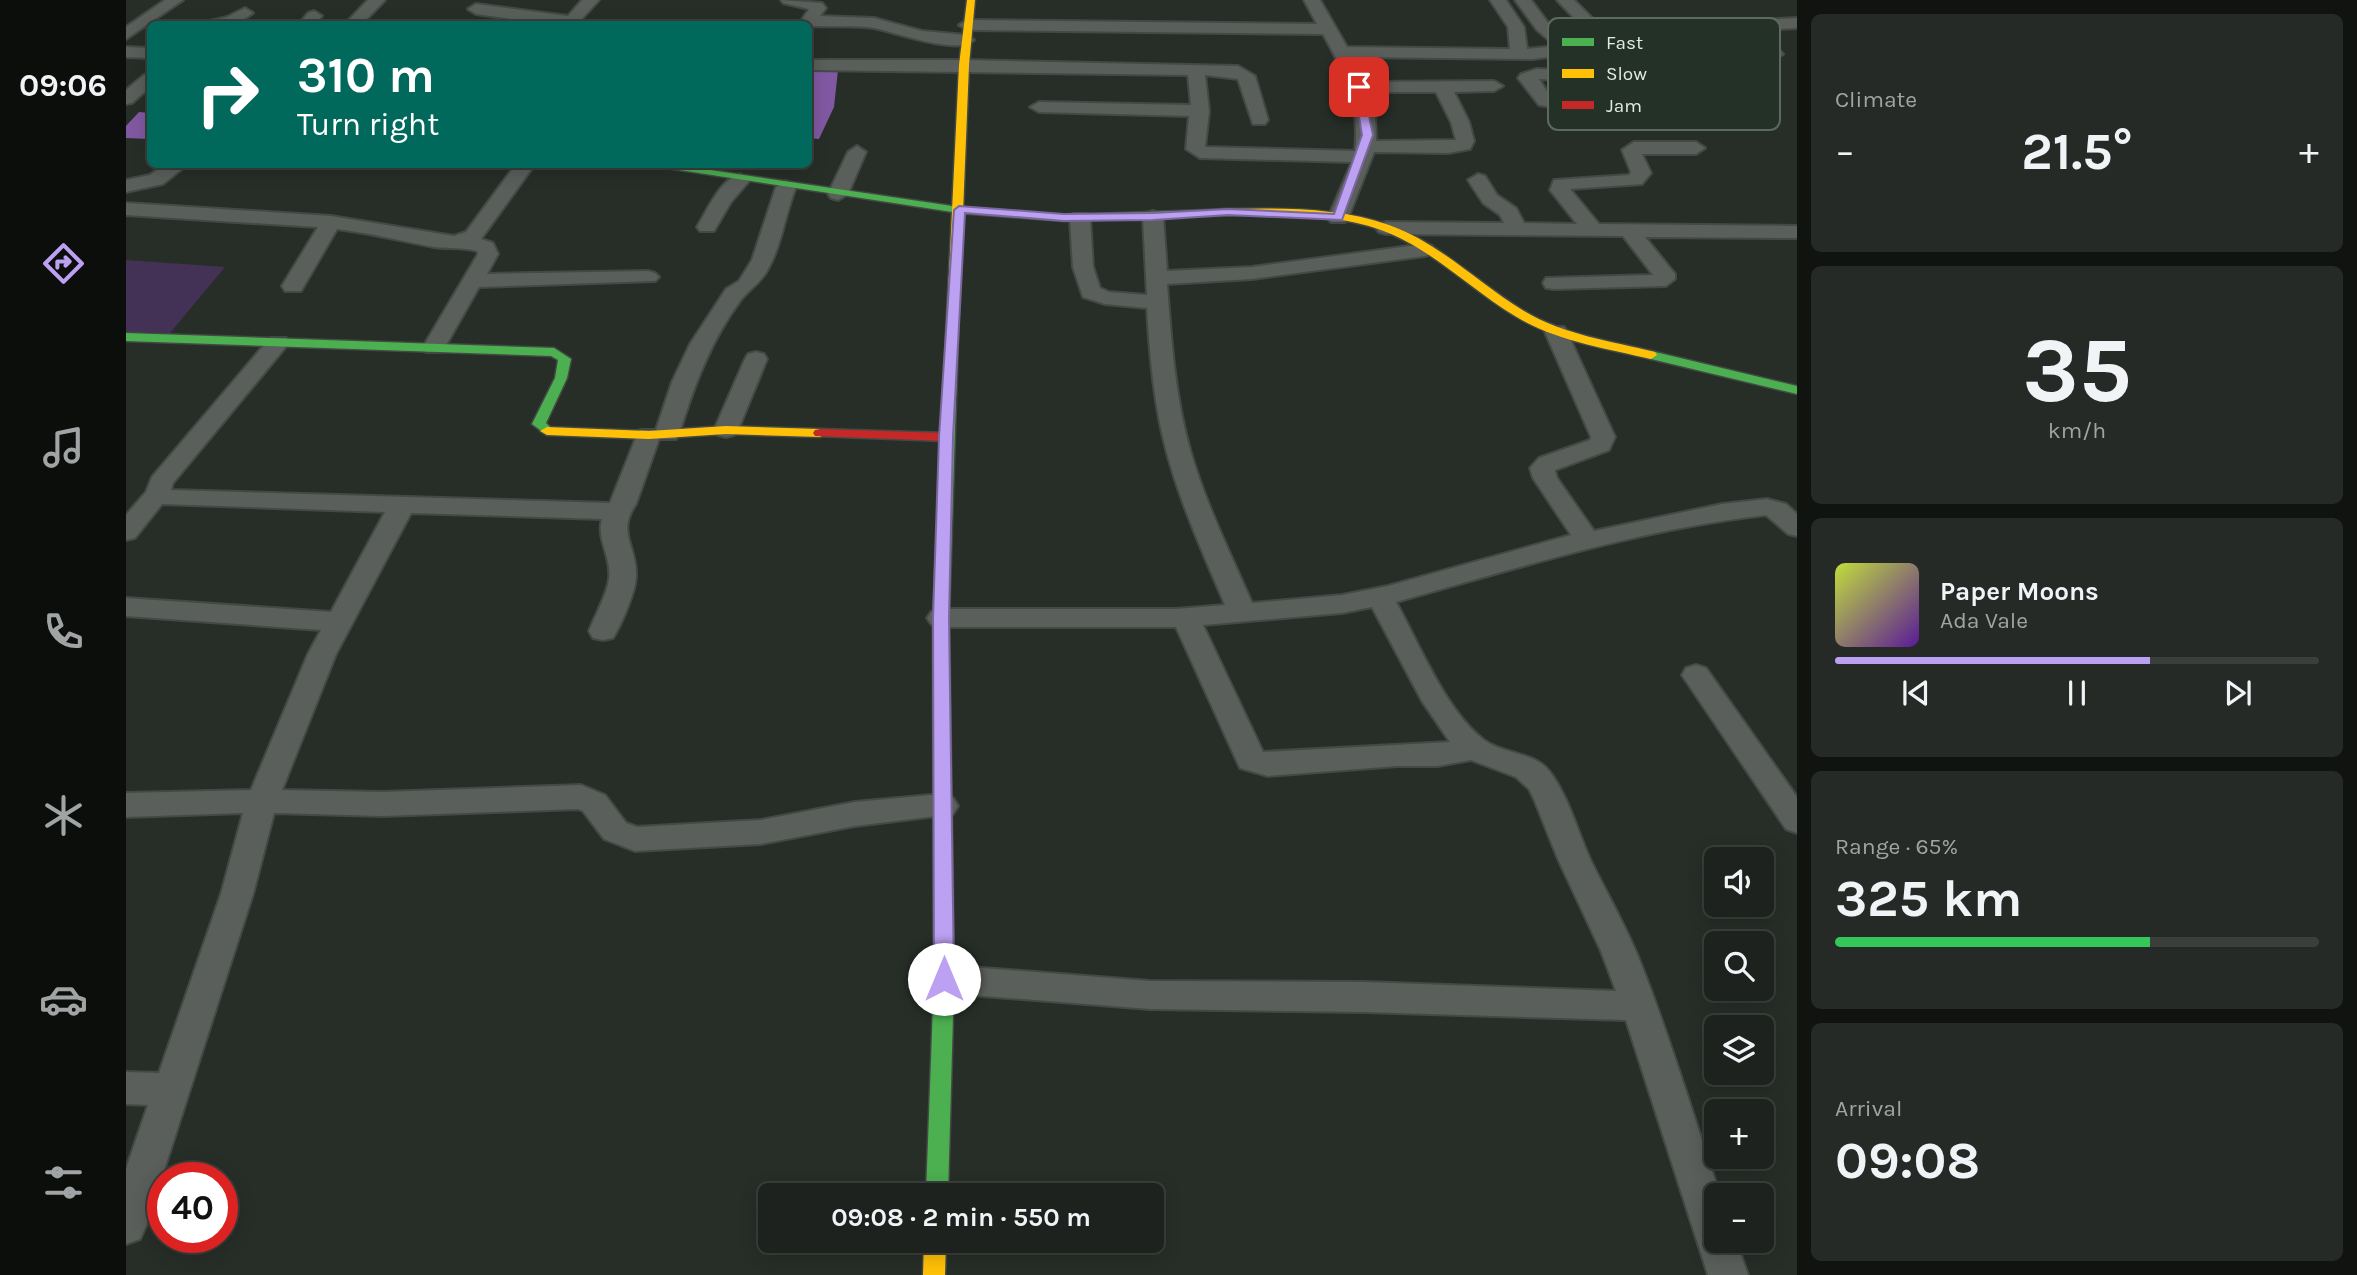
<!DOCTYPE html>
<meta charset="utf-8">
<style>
body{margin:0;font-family:Karla,sans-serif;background:#252a27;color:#f1f3f6;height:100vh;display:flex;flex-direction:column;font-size:26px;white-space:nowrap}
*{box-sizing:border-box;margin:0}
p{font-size:23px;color:#a0a4a4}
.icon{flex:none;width:38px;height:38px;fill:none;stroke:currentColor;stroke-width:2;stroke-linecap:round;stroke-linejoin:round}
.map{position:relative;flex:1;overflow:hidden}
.details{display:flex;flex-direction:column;gap:14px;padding:14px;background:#101310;width:560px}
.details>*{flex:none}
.hud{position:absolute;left:21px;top:21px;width:665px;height:147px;border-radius:10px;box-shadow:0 4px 18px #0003,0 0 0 2px #3b3f3c;background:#00695c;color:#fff;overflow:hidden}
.fabs{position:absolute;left:1578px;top:847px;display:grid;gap:14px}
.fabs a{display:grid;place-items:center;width:70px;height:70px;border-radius:10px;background:#1d221e;box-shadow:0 4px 18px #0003,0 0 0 2px #3b3f3c;font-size:35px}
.speed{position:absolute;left:21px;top:1162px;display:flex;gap:14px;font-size:35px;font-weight:700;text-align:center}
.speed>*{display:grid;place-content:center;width:91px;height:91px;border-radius:50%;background:#1d221e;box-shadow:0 4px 18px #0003,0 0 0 2px #3b3f3c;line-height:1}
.speed .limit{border:10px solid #d22;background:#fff;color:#111}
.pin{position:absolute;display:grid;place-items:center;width:60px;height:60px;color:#fff;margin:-30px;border-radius:14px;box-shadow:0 4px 10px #0006}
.me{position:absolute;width:77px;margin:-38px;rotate:0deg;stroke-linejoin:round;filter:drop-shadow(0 0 5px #0008)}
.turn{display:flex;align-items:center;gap:24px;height:147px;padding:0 35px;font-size:32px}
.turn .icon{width:91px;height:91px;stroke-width:2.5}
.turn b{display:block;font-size:49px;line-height:60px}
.big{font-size:52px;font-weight:700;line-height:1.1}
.details .card{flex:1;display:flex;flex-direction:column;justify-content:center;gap:10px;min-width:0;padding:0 24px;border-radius:10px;background:#252a27}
.details .dial{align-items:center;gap:0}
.dial b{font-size:91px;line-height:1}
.song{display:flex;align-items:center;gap:21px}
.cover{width:84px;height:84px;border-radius:10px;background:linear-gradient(135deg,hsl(70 70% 55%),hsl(270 70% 35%))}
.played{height:7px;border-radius:4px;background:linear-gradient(90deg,#bca0f2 65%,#3b3f3c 65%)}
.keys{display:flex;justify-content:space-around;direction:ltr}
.heat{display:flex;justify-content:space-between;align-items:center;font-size:38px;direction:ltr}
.charge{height:10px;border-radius:5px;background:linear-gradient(90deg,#34c759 65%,#3b3f3c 0)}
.trip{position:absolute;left:632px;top:1183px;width:406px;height:70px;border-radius:10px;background:#1d221e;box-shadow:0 4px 18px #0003,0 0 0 2px #3b3f3c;font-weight:700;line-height:70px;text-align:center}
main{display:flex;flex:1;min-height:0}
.tab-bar{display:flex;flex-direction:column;width:126px;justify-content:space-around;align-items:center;background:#0c0e0c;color:#a0a4a4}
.tab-bar .icon{width:49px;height:49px}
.tab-bar .selected{color:#bca0f2}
.tab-bar b{font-size:32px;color:#f1f3f6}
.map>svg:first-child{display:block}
</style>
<main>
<nav class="tab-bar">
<b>09:06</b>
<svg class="icon selected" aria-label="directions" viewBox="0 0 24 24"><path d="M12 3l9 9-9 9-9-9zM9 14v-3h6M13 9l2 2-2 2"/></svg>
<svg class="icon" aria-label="music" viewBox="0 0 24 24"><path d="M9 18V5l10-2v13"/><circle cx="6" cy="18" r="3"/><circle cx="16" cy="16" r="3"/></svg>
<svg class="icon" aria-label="phone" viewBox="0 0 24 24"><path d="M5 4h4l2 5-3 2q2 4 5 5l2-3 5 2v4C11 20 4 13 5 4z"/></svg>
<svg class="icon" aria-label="climate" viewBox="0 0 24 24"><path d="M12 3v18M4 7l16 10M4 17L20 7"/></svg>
<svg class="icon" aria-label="car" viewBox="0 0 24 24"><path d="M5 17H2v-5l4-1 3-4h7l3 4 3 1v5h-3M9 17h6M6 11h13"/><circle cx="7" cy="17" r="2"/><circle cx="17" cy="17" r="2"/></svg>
<svg class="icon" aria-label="filters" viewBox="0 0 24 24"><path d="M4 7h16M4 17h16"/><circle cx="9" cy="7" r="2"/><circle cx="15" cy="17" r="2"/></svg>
</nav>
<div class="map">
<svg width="1671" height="1275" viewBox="0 0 1671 1275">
<rect width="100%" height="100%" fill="#272e28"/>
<path fill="#443156" d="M0 260 99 267 44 333 0 332Z"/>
<path fill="#8159a2" d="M682 69 712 70 708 107 693 139 683 138Z
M13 112 24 113V139L0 138V126Z"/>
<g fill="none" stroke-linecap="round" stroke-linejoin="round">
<defs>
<path id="street" d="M39 0H57L0 39V27Z
M242 0H259L236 24H219Z
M456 0H473L451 24H389L392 20 350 14 342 9 350 4 442 16Z
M655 0 696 3 700 8 694 16 748 18 796 31 840 35 848 40C833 56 769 32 748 28 729 25 707 27 688 26L682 29V24H673L683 9 657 3Z
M1178 0H1194L1221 47 1384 49 1382 27 1364 0H1380L1398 27 1401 49 1430 46 1411 30 1389 0H1405L1423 24 1447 43 1467 38 1431 0H1448L1482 34 1511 27 1671 18V28L1632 30 1657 54 1649 59 1643 58 1614 31 1522 36 1537 58 1529 63 1523 62 1507 38 1444 54 1407 59 1227 57 1239 82 1368 81 1377 86 1368 91 1328 92 1343 122 1348 141 1344 149 1322 153 1248 152 1222 218 1219 222H1205L1202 218 1226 162 1074 158 1060 149 1063 116 913 112 904 107 913 102 1065 105 1062 75 682 70V60H838L1112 66 1129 76 1142 120 1139 124H1127L1112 79 1079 75 1083 111 1079 147 1229 151C1234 104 1220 75 1197 34L841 30 833 25 841 20 1191 24ZM1243 92H1310L1325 122 1330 140 1250 141 1249 116Z
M119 8 127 13 111 24H82L84 21 101 17Z
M188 11 196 16 189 24H173L182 13Z
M0 47 24 48V58L0 57Z
M1411 69 1527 74 1536 79 1527 84 1413 79 1424 96 1477 100 1486 105 1477 110 1419 106 1413 105 1392 78 1395 74Z
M24 74V87L6 103 0 104V90L18 75Z
M1508 142H1570L1579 148 1570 154H1516L1525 173 1516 184 1444 189 1473 224 1671 226V238L1519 237 1549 274V279L1540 286 1428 289 1420 288 1417 283 1420 278 1527 275 1497 236 1260 234 1253 232 1250 228 1253 224 1260 222 1378 223 1374 215 1357 203 1342 180 1352 174 1359 176 1371 195 1390 208 1398 223 1451 224 1424 190 1428 180 1503 175 1505 172 1496 150Z
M731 146 740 152 722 194 712 200 705 198 702 194 722 152Z
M40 164H62L37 184 0 192V180L24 175Z
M390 164H409L355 239 367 243 372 254 361 274 522 271 529 273 533 277 529 281 353 287 319 347 316 352H300L297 347 352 254 351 251C336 247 323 249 308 247 275 241 244 233 211 229L175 291H159L156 286 192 227 0 215V203L205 216 328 236 340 232Z
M614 174 624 180 605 202 588 231H574L571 227C581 211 594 179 614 174Z
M660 181 670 187C659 214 656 244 642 269 635 283 622 290 614 301 584 342 568 386 553 434L550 439H533L510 504C490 533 511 546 510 576 510 591 495 625 487 638L477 640 467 638 463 631C469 615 481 595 483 579 486 557 470 539 476 519L285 513 210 654 156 790 256 792 455 785 479 795 500 823 511 827 635 820 729 802 816 794 827 798 832 806 827 814 729 826 635 844 509 851 478 839 457 811 452 809 256 816 148 813 127 894 20 1226 14 1239 0 1244V1169L22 1105 0 1104V1072L33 1073 95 894 117 813 0 817V793L125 790 182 654 195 630 0 616V598L205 612 259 512 36 504 9 538 0 540V515L20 492 26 477 144 338H160L163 343 47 483 45 490 484 503 511 435 514 430H530L546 382 564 344 600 289 613 281 626 260 650 187Z
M1027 211 1034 213 1037 217 1041 271 1126 267 1299 244 1306 246 1309 250 1306 254 1299 256 1126 279 1041 284C1045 339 1049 398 1065 453 1080 504 1104 553 1126 603L1216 595 1262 586 1445 535 1407 478 1404 468 1413 458 1464 440 1465 437 1419 332 1422 327H1438L1441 332 1489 437 1483 450 1429 470 1431 478 1468 531 1596 504 1641 499 1660 504 1671 514V536L1662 534 1640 515C1514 529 1392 568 1270 602 1294 645 1319 710 1358 740 1378 755 1408 751 1424 772 1443 798 1451 830 1464 859 1481 894 1501 928 1515 964 1545 1040 1568 1118 1594 1195H1591V1241H1610L1622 1275H1582L1500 1020 1238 1012 1024 1009 818 993 806 989 801 979 806 969 818 965 1024 981 1238 982 1490 991 1475 951 1432 859 1408 799 1403 789 1390 777 1345 760 1312 766H1271L1142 776 1114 768 1050 627H815L805 624 801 618 805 612 815 609H1050L1099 605C1078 555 1055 505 1041 453 1028 406 1024 357 1021 308L979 304 957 297 947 267 944 218 947 214H961L964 218 967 267 974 288 983 292 1021 295 1017 217 1020 213ZM1246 607 1296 701 1324 742 1137 752 1077 625 1216 613Z
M630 352 638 354 641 359 612 430 608 435 600 437 592 435 588 430 619 359 622 354Z
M1570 665 1580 668 1671 797V833L1660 829 1556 675 1560 668Z"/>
<path id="fast" d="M514 164H544L833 207 938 215 1081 210 1087 213 1081 216 938 221 833 213Z
M826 332 832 336 823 618 828 979 822 1195H800L808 979 807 618 820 336Z
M0 333 428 348 445 359 441 378 420 423 428 431 421 435 406 424 429 378 432 360 425 356 0 341Z
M1525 351 1671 386V394L1521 358V352Z"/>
<path id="slow" d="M841 0H849L843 65 832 336 826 340 820 336 833 65Z
M1100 209C1153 208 1212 207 1263 225 1314 243 1353 284 1398 311 1438 335 1485 341 1529 352L1531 355 1525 359C1479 348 1430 341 1389 316 1344 289 1305 248 1255 230 1202 211 1137 214 1081 216L1075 213 1081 210Z
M600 426 694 429 701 433 694 437 600 434 523 439 421 435 414 431 421 427 523 431Z
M798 1241H820L819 1275H797Z"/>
<path id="jam" d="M694 429 820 433 827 437 820 441 689 436 687 433 689 430Z"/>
</defs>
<use href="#street" stroke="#434944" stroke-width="4"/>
<use href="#fast" stroke="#434944" stroke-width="3"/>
<use href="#slow" stroke="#434944" stroke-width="3"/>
<use href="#jam" stroke="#434944" stroke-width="3"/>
<use href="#street" fill="#5b5f5c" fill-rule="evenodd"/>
<use href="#fast" fill="#4caf50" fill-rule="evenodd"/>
<use href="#slow" fill="#ffc107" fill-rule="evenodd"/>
<use href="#jam" fill="#c62828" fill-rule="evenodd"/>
</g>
<path fill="#bca0f2" stroke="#7a689d" stroke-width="2" d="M1233 84 1237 87 1247 135 1216 220 1102 215 1027 220 938 221 839 213 827 437 823 618 828 979 825 985 818 987 811 985 808 979 807 618 813 437 828 210 833 206 938 214 1027 213 1102 209 1208 214 1236 135 1228 87Z"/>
<rect x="1422" y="18" width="232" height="112" rx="10" fill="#243127" stroke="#5d6960" stroke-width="2"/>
<rect x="1436" y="38" width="32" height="8" fill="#4caf50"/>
<rect x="1436" y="69" width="32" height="9" fill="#ffc107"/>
<rect x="1436" y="101" width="32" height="8" fill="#c62828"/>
<g font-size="19" fill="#e2ebe4">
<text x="1480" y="49">Fast</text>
<text x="1480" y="80">Slow</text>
<text x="1480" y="112">Jam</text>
</g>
</svg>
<div class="fabs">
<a><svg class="icon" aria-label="sound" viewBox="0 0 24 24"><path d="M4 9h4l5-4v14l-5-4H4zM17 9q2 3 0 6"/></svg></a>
<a><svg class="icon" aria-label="search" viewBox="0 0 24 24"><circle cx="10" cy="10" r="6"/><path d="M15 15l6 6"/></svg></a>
<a><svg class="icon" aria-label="layers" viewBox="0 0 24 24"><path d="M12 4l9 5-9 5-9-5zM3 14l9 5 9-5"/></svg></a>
<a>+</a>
<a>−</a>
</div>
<div class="speed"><div class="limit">40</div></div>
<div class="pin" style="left:1233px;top:87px;background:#d93025"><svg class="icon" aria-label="arrive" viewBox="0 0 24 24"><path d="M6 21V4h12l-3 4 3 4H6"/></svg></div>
<svg class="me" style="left:818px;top:979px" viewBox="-20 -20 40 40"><circle r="19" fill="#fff"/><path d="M0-13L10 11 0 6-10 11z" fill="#bca0f2"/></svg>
<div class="trip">09:08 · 2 min · 550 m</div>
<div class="hud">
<div class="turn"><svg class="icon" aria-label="right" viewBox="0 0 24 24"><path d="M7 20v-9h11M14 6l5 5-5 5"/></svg><div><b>310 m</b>Turn right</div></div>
</div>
</div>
<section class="details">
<div class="card"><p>Climate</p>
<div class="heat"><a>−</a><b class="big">21.5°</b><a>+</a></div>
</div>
<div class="card dial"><b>35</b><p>km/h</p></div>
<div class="card">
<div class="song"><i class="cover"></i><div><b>Paper Moons</b><p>Ada Vale</p></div></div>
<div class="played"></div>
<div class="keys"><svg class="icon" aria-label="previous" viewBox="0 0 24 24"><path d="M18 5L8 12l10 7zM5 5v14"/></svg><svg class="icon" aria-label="pause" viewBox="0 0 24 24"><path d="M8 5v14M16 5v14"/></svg><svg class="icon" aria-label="next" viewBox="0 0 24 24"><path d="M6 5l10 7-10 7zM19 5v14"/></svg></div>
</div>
<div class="card"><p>Range · 65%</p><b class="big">325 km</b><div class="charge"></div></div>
<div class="card"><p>Arrival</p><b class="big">09:08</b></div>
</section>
</main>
